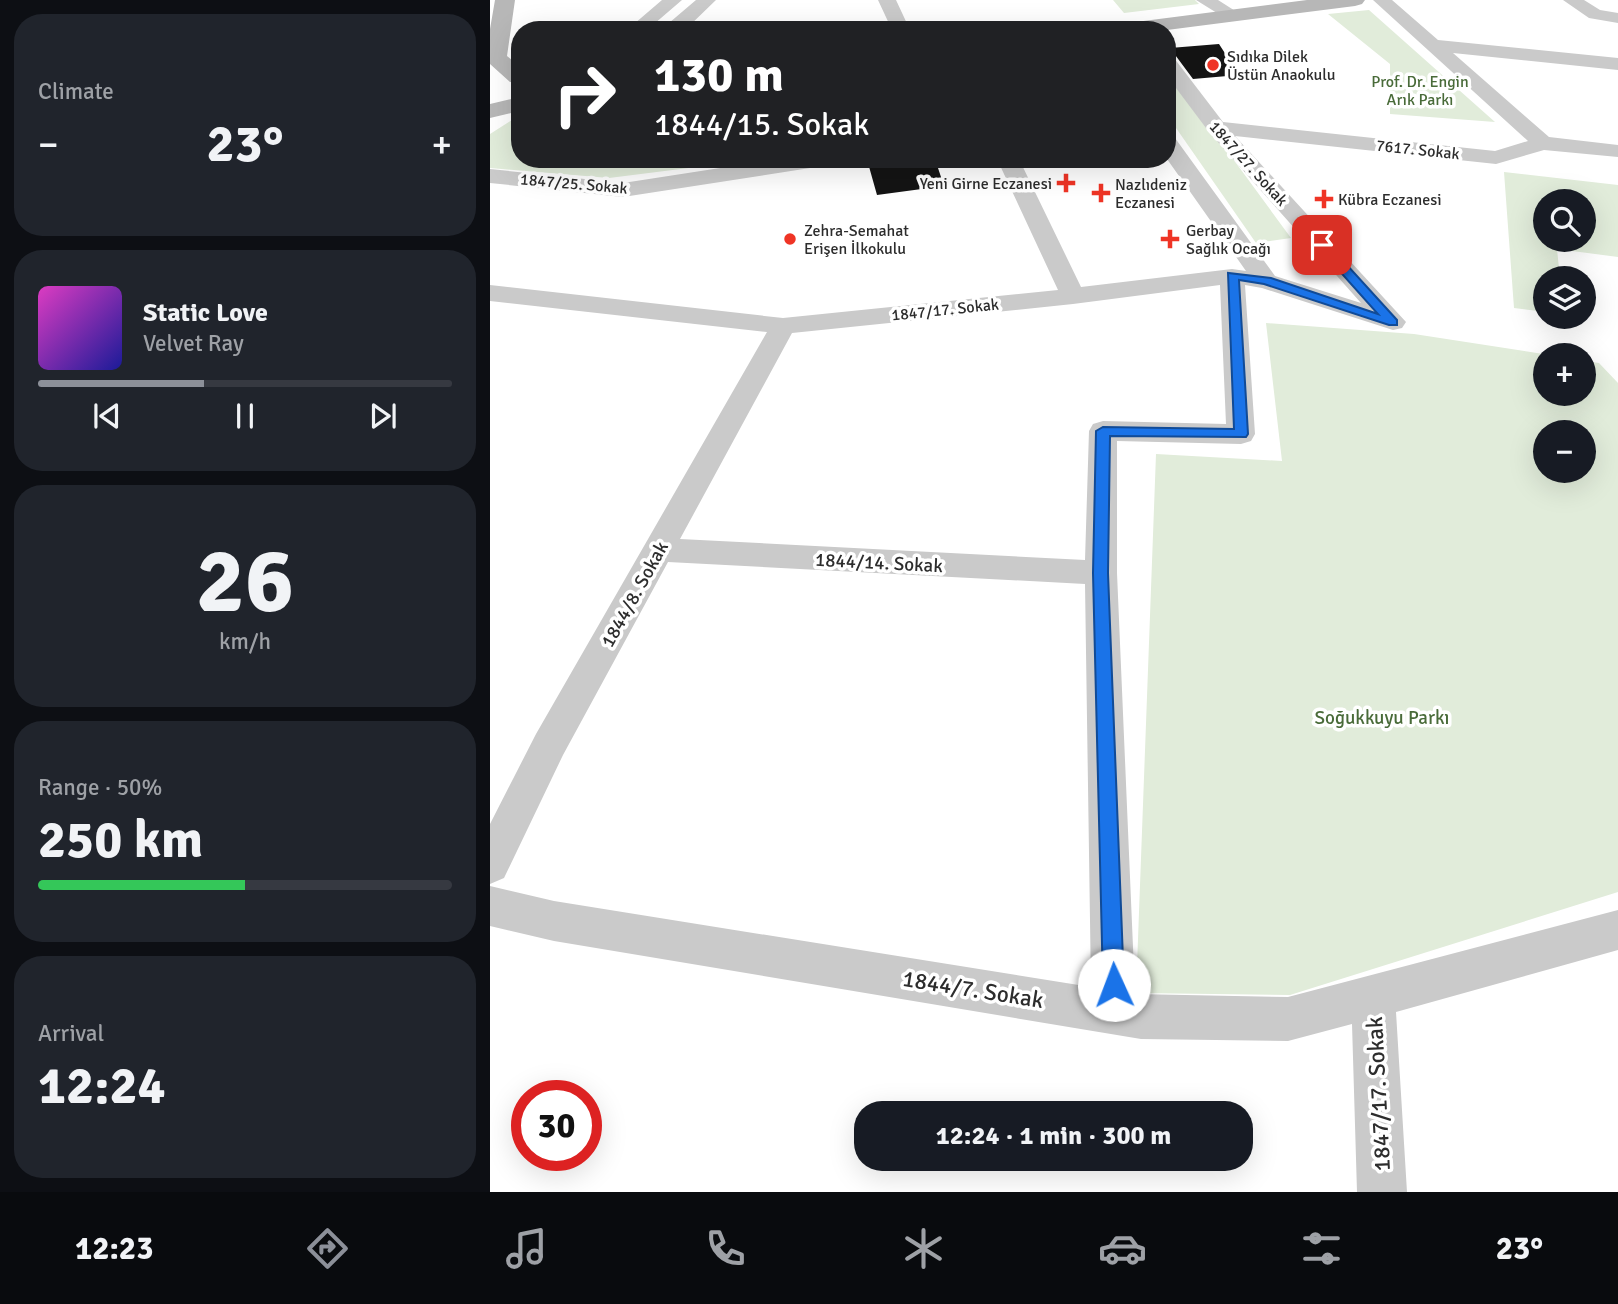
<!DOCTYPE html>
<meta charset="utf-8">
<style>
body{margin:0;font-family:Signika,sans-serif;background:#20242c;color:#f1f3f6;height:100vh;display:flex;flex-direction:column;font-size:26px;white-space:nowrap}
*{box-sizing:border-box;margin:0}
p{font-size:23px;color:#9ea1a6}
.icon{flex:none;width:38px;height:38px;fill:none;stroke:currentColor;stroke-width:2;stroke-linecap:round;stroke-linejoin:round}
.map{position:relative;flex:1;overflow:hidden}
.sheet{display:flex;flex-direction:column;gap:14px;padding:14px;background:#0d0f14;width:490px}
.sheet>*{flex:none}
.hud{position:absolute;left:21px;top:21px;width:665px;height:147px;border-radius:28px;box-shadow:0 7px 28px #0002;background:#202124;color:#fff;overflow:hidden}
.tools{position:absolute;left:1043px;top:189px;display:grid;gap:14px}
.tools a{display:grid;place-items:center;width:63px;height:63px;border-radius:50%;background:#171b24;box-shadow:0 7px 28px #0002;font-size:35px}
.speed{position:absolute;left:21px;top:1080px;display:flex;gap:14px;font-size:35px;font-weight:700;text-align:center}
.speed>*{display:grid;place-content:center;width:91px;height:91px;border-radius:50%;background:#171b24;box-shadow:0 7px 28px #0002;line-height:1}
.speed .limit{border:10px solid #d22;background:#fff;color:#111}
.pin{position:absolute;display:grid;place-items:center;width:60px;height:60px;color:#fff;margin:-30px;border-radius:14px;box-shadow:0 4px 10px #0006}
.me{position:absolute;width:77px;margin:-38px;rotate:358deg;stroke-linejoin:round;filter:drop-shadow(0 0 5px #0008)}
.turn{display:flex;align-items:center;gap:24px;height:147px;padding:0 28px;font-size:32px}
.turn .icon{width:91px;height:91px;stroke-width:2.5}
.turn b{display:block;font-size:49px;line-height:60px}
.big{font-size:52px;font-weight:800;line-height:1.1}
.sheet .card{flex:1;display:flex;flex-direction:column;justify-content:center;gap:10px;min-width:0;padding:0 24px;border-radius:28px;background:#20242c}
.sheet .dial{align-items:center;gap:0}
.dial b{font-size:91px;line-height:1}
.song{display:flex;align-items:center;gap:21px}
.cover{width:84px;height:84px;border-radius:10px;background:linear-gradient(135deg,hsl(310 70% 55%),hsl(240 70% 35%))}
.played{height:7px;border-radius:4px;background:linear-gradient(90deg,#8c9099 40%,#363941 40%)}
.keys{display:flex;justify-content:space-around;direction:ltr}
.heat{display:flex;justify-content:space-between;align-items:center;font-size:38px;direction:ltr}
.charge{height:10px;border-radius:5px;background:linear-gradient(90deg,#34c759 50%,#363941 0)}
.trip{position:absolute;left:364px;top:1101px;width:399px;height:70px;border-radius:28px;background:#171b24;box-shadow:0 7px 28px #0002;font-weight:800;line-height:70px;text-align:center}
.dock{display:flex;height:112px;justify-content:space-around;align-items:center;background:#090b0e;color:#9ea1a6}
.dock .icon{width:49px;height:49px}
.dock .selected{color:#8c9099}
.dock b{font-size:32px;color:#f1f3f6}
main{display:flex;flex:1;min-height:0}
.map>svg:first-child{display:block}
</style>
<main>
<section class="sheet">
<div class="card"><p>Climate</p>
<div class="heat"><a>−</a><b class="big">23°</b><a>+</a></div>
</div>
<div class="card">
<div class="song"><i class="cover"></i><div><b>Static Love</b><p>Velvet Ray</p></div></div>
<div class="played"></div>
<div class="keys"><svg class="icon" aria-label="previous" viewBox="0 0 24 24"><path d="M18 5L8 12l10 7zM5 5v14"/></svg><svg class="icon" aria-label="pause" viewBox="0 0 24 24"><path d="M8 5v14M16 5v14"/></svg><svg class="icon" aria-label="next" viewBox="0 0 24 24"><path d="M6 5l10 7-10 7zM19 5v14"/></svg></div>
</div>
<div class="card dial"><b>26</b><p>km/h</p></div>
<div class="card"><p>Range · 50%</p><b class="big">250 km</b><div class="charge"></div></div>
<div class="card"><p>Arrival</p><b class="big">12:24</b></div>
</section>
<div class="map">
<svg width="1128" height="1192" viewBox="0 0 1128 1192">
<rect width="100%" height="100%" fill="#fff"/>
<path fill="#e1ecda" fill-rule="evenodd" d="M623 0H705L709 4 634 13Z
M879 10 1005 122 900 114V64L838 14Z
M677 69 801 238 766 243 677 115Z
M30 115V159L262 160 119 178 0 168V134Z
M1014 172 1128 185V257L1067 249 1070 278H1055V312L1024 308ZM1094 201V240H1055V201Z
M776 323 924 334 1060 355H1055V394H1094V361L1109 363 1128 383V892L800 995 646 993 666 454 792 461ZM1094 432V471H1055V432Z"/>
<path fill="#141414" d="M729 44 749 75 703 79 680 48Z
M406 159H445L454 186 387 195 378 163Z"/>
<g fill="none" stroke-linecap="round" stroke-linejoin="round">
<path fill="#cacaca" fill-rule="evenodd" d="M172 0H192L157 30H137Z
M206 0H226L195 30H177L179 23Z
M388 0H406L420 30H402Z
M706 0H728L750 14 747 18H735Z
M883 0H902L948 40 1128 58V70L963 53 1059 137 1128 145V157L1054 150 1006 164 745 136 916 322 912 328 903 330 772 288 755 285 765 434 761 441 751 444 627 441V573L645 994 798 997 1128 910V950L906 1012 917 1192H867L862 1024 798 1041 651 1039 64 941 0 926V886L64 901 601 987 595 584 178 562 73 755 14 878 0 884V824L46 734 277 332 0 301V285L293 318 568 290 507 159H529L591 287 742 269 756 271 677 159V137L685 138 785 276 871 303 719 132 677 76V56L684 58 733 122 1005 151 1038 141ZM730 285 736 424 613 421 603 424 599 431 595 560 190 539 302 333 583 304Z
M1073 0H1094L1110 10 1128 13V23L1099 18Z
M289 159H344L341 164 333 166 133 197 0 183V169L133 183Z"/>
<path fill="#b7b7b7" fill-rule="evenodd" d="M5 0H25L17 56 30 67V83L20 82 0 64V29Z
M817 0H875L872 4 865 6 677 30H620L623 26 630 24Z
M30 97V111L0 118V104Z"/>
</g>
<path fill="#1a73e8" stroke="#114b97" stroke-width="2" d="M832 241 836 242 907 320V325H899L774 284 749 280 758 434 756 437 620 436 618 573 634 985 631 992 624 996 616 992 613 985 603 573 606 431 613 427 744 429 738 273 781 278 888 314 828 247 827 245Z"/>
<g fill="#ef3425" stroke="#fff" stroke-width="2.5">
<circle cx="723" cy="65" r="7"/>
<path d="M572.5 172.5h7v7h7v7h-7v7h-7v-7h-7v-7h7z"/>
<path d="M607.5 182.5h7v7h7v7h-7v7h-7v-7h-7v-7h7z"/>
<path d="M830.5 188.5h7v7h7v7h-7v7h-7v-7h-7v-7h7z"/>
<circle cx="300" cy="239" r="7"/>
<path d="M676.5 228.5h7v7h7v7h-7v7h-7v-7h-7v-7h7z"/>
</g>
<g text-anchor="middle" stroke-width="7" stroke-linejoin="round" paint-order="stroke">
<g font-size="16" fill="#2d2d2d" stroke="#fff" text-anchor="start">
<text x="737" y="62">Sıdıka Dilek<tspan x="737" dy="18">Üstün Anaokulu</tspan></text>
<text x="562" y="189" text-anchor="end">Yeni Girne Eczanesi</text>
<text x="625" y="190">Nazlıdeniz<tspan x="625" dy="18">Eczanesi</tspan></text>
<text x="848" y="205">Kübra Eczanesi</text>
<text x="314" y="236">Zehra-Semahat<tspan x="314" dy="18">Erişen İlkokulu</tspan></text>
<text x="696" y="236">Gerbay<tspan x="696" dy="18">Sağlık Ocağı</tspan></text>
</g>
<g font-size="16" fill="#496b39" stroke="#fff">
<text x="930" y="87">Prof. Dr. Engin<tspan x="930" dy="18">Arık Parkı</tspan></text>
</g>
<g font-size="16" fill="#2d2d2d" stroke="#fff">
<text transform="translate(928 149) rotate(6)" y="6">7617. Sokak</text>
<text transform="translate(759 163) rotate(48)" y="6">1847/27. Sokak</text>
<text transform="translate(84 183) rotate(5)" y="6">1847/25. Sokak</text>
<text transform="translate(455 309) rotate(-6)" y="6">1847/17. Sokak</text>
</g>
<g font-size="19" fill="#2d2d2d" stroke="#fff">
<text transform="translate(389 562) rotate(3)" y="7">1844/14. Sokak</text>
<text transform="translate(144 594) rotate(-61)" y="7">1844/8. Sokak</text>
</g>
<g font-size="19" fill="#496b39" stroke="#fff">
<text x="892" y="724">Soğukkuyu Parkı</text>
</g>
<g font-size="23" fill="#2d2d2d" stroke="#fff">
<text transform="translate(483 989) rotate(9)" y="8">1844/7. Sokak</text>
<text transform="translate(888 1094) rotate(-93)" y="8">1847/17. Sokak</text>
</g>
</g>
</svg>
<div class="tools">
<a><svg class="icon" aria-label="search" viewBox="0 0 24 24"><circle cx="10" cy="10" r="6"/><path d="M15 15l6 6"/></svg></a>
<a><svg class="icon" aria-label="layers" viewBox="0 0 24 24"><path d="M12 4l9 5-9 5-9-5zM3 14l9 5 9-5"/></svg></a>
<a>+</a>
<a>−</a>
</div>
<div class="speed"><div class="limit">30</div></div>
<div class="pin" style="left:832px;top:245px;background:#d93025"><svg class="icon" aria-label="arrive" viewBox="0 0 24 24"><path d="M6 21V4h12l-3 4 3 4H6"/></svg></div>
<svg class="me" style="left:624px;top:985px" viewBox="-20 -20 40 40"><circle r="19" fill="#fff"/><path d="M0-13L10 11 0 6-10 11z" fill="#1a73e8"/></svg>
<div class="trip">12:24 · 1 min · 300 m</div>
<div class="hud">
<div class="turn"><svg class="icon" aria-label="right" viewBox="0 0 24 24"><path d="M7 20v-9h11M14 6l5 5-5 5"/></svg><div><b>130 m</b>1844/15. Sokak</div></div>
</div>
</div>
</main>
<nav class="dock">
<b>12:23</b>
<svg class="icon selected" aria-label="directions" viewBox="0 0 24 24"><path d="M12 3l9 9-9 9-9-9zM9 14v-3h6M13 9l2 2-2 2"/></svg>
<svg class="icon" aria-label="music" viewBox="0 0 24 24"><path d="M9 18V5l10-2v13"/><circle cx="6" cy="18" r="3"/><circle cx="16" cy="16" r="3"/></svg>
<svg class="icon" aria-label="phone" viewBox="0 0 24 24"><path d="M5 4h4l2 5-3 2q2 4 5 5l2-3 5 2v4C11 20 4 13 5 4z"/></svg>
<svg class="icon" aria-label="climate" viewBox="0 0 24 24"><path d="M12 3v18M4 7l16 10M4 17L20 7"/></svg>
<svg class="icon" aria-label="car" viewBox="0 0 24 24"><path d="M5 17H2v-5l4-1 3-4h7l3 4 3 1v5h-3M9 17h6M6 11h13"/><circle cx="7" cy="17" r="2"/><circle cx="17" cy="17" r="2"/></svg>
<svg class="icon" aria-label="filters" viewBox="0 0 24 24"><path d="M4 7h16M4 17h16"/><circle cx="9" cy="7" r="2"/><circle cx="15" cy="17" r="2"/></svg>
<b>23°</b>
</nav>
